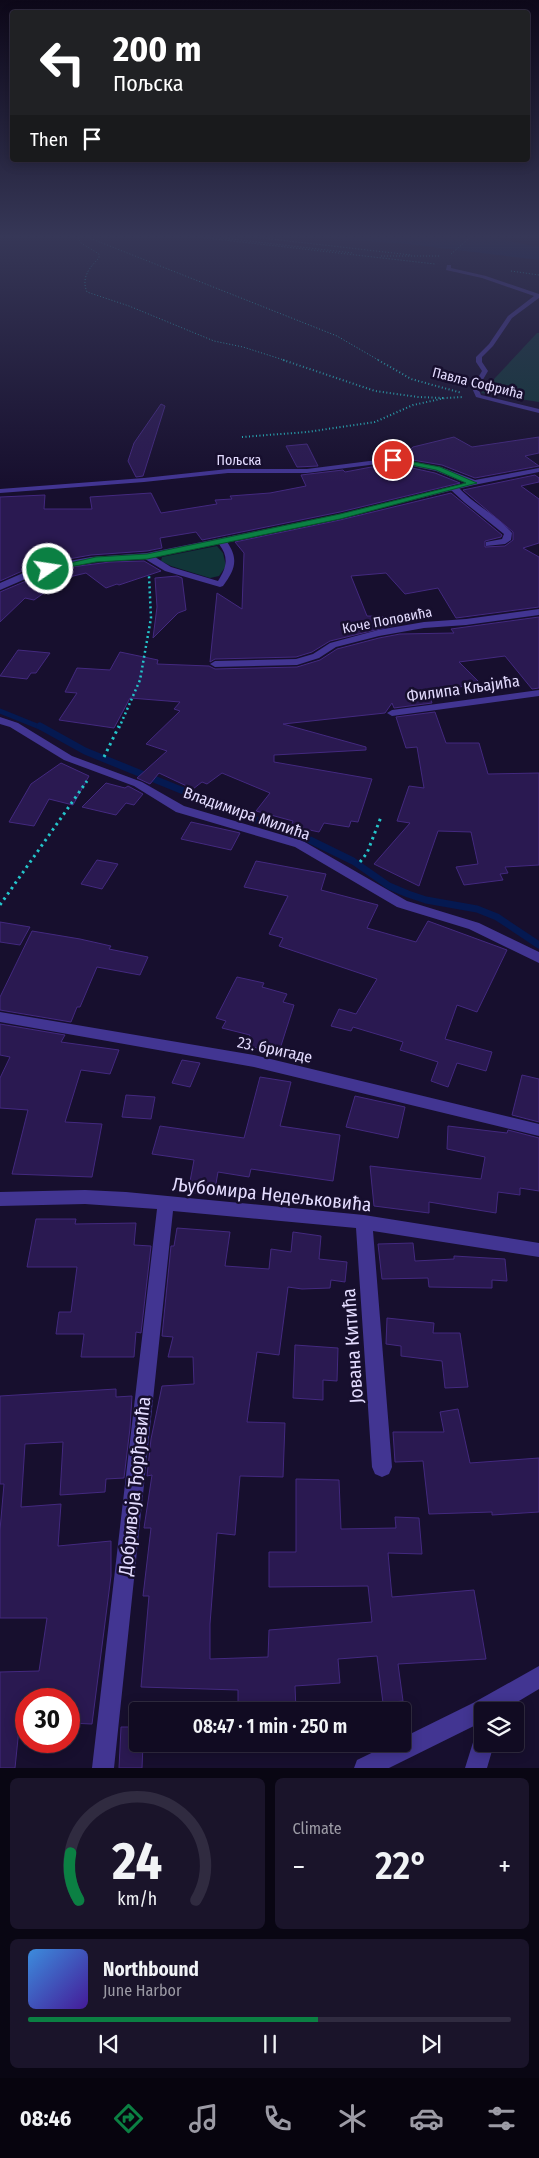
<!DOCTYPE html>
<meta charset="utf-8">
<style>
body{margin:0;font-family:"Fira Sans Condensed",sans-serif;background:#1a142a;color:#f1f3f6;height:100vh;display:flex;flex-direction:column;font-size:19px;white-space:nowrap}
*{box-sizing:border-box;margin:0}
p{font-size:16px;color:#9c9ba5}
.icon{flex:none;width:28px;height:28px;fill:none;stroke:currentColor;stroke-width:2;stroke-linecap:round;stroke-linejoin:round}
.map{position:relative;height:1768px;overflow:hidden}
.details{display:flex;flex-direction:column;gap:10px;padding:10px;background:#090613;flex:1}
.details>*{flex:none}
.hud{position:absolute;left:10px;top:10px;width:520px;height:152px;border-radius:5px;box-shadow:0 2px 12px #0003,0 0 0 1px #302b40;background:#202124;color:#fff;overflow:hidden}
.buttons{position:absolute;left:474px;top:1702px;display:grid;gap:10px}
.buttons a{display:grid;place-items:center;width:50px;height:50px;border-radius:5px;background:#110b22;box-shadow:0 2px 12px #0003,0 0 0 1px #302b40;font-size:25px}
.speed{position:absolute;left:15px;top:1688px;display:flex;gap:10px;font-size:25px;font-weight:700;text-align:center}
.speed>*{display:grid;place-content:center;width:65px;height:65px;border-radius:50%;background:#110b22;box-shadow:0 2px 12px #0003,0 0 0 1px #302b40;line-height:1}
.speed .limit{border:8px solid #d22;background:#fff;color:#111}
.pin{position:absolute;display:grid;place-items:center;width:42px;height:42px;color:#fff;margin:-21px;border:2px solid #fff;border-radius:50%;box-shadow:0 1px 5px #0007}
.me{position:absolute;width:55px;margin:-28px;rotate:77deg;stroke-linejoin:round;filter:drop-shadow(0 0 4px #0008)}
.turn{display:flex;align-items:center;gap:18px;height:105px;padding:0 20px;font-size:22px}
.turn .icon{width:65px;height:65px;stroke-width:2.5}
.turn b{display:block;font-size:35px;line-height:42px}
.then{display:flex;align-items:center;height:48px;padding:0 20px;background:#0003;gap:10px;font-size:19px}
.big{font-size:38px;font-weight:600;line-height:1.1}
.details .widget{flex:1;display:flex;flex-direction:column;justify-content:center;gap:8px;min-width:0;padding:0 18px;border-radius:8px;background:#1a142a}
.details .dial{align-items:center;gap:0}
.dial svg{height:130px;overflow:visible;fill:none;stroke:#302b40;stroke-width:7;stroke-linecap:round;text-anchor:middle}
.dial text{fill:#f1f3f6;stroke:none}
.song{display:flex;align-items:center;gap:15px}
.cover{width:60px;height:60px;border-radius:8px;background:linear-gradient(135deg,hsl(210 70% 55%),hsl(260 70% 35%))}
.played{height:5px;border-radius:2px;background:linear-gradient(90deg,#0b8043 60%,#302b40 60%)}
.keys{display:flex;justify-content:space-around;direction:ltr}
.heat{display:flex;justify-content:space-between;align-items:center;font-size:28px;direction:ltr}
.details .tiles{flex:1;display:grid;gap:10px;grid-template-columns:1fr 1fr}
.widget:last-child{grid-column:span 2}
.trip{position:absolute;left:129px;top:1702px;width:282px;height:50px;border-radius:5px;background:#110b22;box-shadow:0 2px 12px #0003,0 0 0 1px #302b40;font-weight:600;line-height:50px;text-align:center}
.dock{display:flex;height:80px;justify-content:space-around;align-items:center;background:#07040e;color:#9c9ba5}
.dock .icon{width:35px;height:35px}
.dock .on{color:#0b8043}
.dock b{font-size:22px;color:#f1f3f6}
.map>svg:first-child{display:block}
</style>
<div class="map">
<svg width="539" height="1768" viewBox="0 0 539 1768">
<rect width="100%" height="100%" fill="#170f2e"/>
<path fill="#113639" d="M537 333H539V402L481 393Z
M217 546 223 553 226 566 219 576 210 578 171 566 161 561 162 557Z"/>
<path fill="#051951" d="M287 235H480L539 247V260L407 244Z"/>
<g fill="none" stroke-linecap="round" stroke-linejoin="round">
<path stroke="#051951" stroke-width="5" d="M0 711 42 728"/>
<path stroke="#051951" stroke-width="7" d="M40 726 85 751 245 816 310 840 353 861 389 886 408 894 426 900 477 909 497 917 539 945"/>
</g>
<path fill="#2a1951" stroke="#43297f" d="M161 404 165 406 143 476 136 477 128 461 134 443Z
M454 437 472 447 539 437V453L525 456 539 466 475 478 442 465 401 458 413 447Z
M307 444 318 466 297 467 286 446Z
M394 464 435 473 460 483 340 512 202 540 196 532 160 538 162 548 147 551 91 555 52 562 29 568 0 581V497L45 495 44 509H92L90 497 151 493 161 513 217 504 215 500 232 499 230 496 270 493 306 486 301 475 343 470 345 472 382 465 388 469Z
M535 475 539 478V482L521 486 539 499V543L523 548 539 557V607L456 618 438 588 405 594 386 573 351 576 367 616 399 617 400 624 330 641 312 652 296 657 215 659 210 662 217 593 242 609 244 553 235 542 340 520 451 493 502 535 501 537 485 541V547L505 546 513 540V532L463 490Z
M144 561 161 571 119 585 117 584 106 588 86 573 65 578 34 600 25 598 0 622V592L38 576 71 567 110 562Z
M177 576 182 578 186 610 178 613 153 638 157 607 155 578Z
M539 617V688L532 689 505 656 459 662 479 682 429 695 432 703 394 708 392 703 385 713 283 724 366 747V750L274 755V762L372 779 358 822 351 821 349 827 324 823 319 832 291 826 293 821 256 811 270 793 222 773 207 784 202 782 193 789 159 773 150 784 137 778 167 751 146 744 180 711 174 709 180 702 130 698 114 728 59 720 77 693 65 692 77 668 110 670 120 652 158 660 157 664 209 666 215 669 297 667 320 660 337 649 379 638 400 634 454 633 451 629Z
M18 650 50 653 36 673H31L27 679 0 676Z
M435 712 446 743H479L488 774 539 773V865L505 867 508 873 500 874 503 880 464 885 456 867 478 864 471 832 438 831 419 886 374 864 410 823 397 821 409 786 424 788 417 747 406 748 396 717Z
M61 763 89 776 73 805 49 799 34 826 9 822 31 784Z
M106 783 125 788 128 786 143 794 134 805 126 803 116 815 82 807Z
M191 822 236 832 240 833 231 850 181 839Z
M97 860 118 864 102 889 81 884Z
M256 861 326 874 321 890 378 905 367 928 416 942 428 921 507 950 477 1012 457 1005 445 1039 492 1052 486 1071 457 1063 448 1087 431 1081 438 1062 400 1050 403 1042 353 1027 351 1031 331 1026 339 1009 356 1014 377 979 279 946 283 938 269 934 288 896 244 887Z
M0 922 30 927 20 945 0 942Z
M32 931 80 939 111 946 109 949 148 957 140 975 97 967 80 1007H77L71 1022 0 1010V997Z
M237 977 264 983 262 987 287 994 283 1002 294 1005 279 1052 246 1046 250 1035 222 1028 226 1021 216 1018Z
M0 1024 65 1035 61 1042 119 1050 110 1074 81 1070 65 1122 102 1124 92 1177 12 1174 28 1110 0 1108V1078L10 1057 0 1055Z
M182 1060 200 1063 190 1087 172 1083Z
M522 1075 539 1079V1122L512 1115Z
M260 1077 291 1082 280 1126 340 1135 333 1181 251 1169 249 1177 218 1172 214 1195 188 1192 194 1160 152 1154 160 1126 244 1138Z
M126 1095 155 1097 151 1119 122 1117Z
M355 1096 405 1107 398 1138 346 1127Z
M448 1126 507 1133 508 1130 539 1138V1191L520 1188V1195L498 1192 496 1213 429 1202V1213L374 1206 370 1166 481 1179 485 1157 447 1149Z
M36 1219H76L75 1224 136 1223 134 1245 151 1246 141 1333 136 1332 134 1357H81L84 1334H56L59 1312H71L77 1267H27Z
M177 1228 230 1232 225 1266 269 1269 271 1249 291 1252 293 1232 321 1236 319 1259 347 1262 345 1282 331 1280 330 1288 302 1289 288 1287 279 1355 257 1352 247 1422 285 1423 283 1477 240 1476 235 1535 217 1533 210 1624V1659L268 1657 269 1630 372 1622 368 1586 269 1587V1552H296V1479L339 1480 341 1529 396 1528 395 1517 419 1518 422 1554 388 1553 392 1597 474 1590 486 1659 398 1664 403 1701 383 1703 377 1656 338 1659 340 1683 295 1686 296 1711H238V1690L141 1687 149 1596H143L151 1528H144L152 1475 147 1476 151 1439 162 1386 194 1384 193 1357H168L173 1337 162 1336 171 1246H174Z
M413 1243 415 1261 454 1259V1256L505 1259 507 1281 492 1280V1288L429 1287 428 1278 382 1279 378 1244Z
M387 1318 434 1323 433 1333H460L468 1387 445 1388 442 1361 401 1356V1346L386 1344Z
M295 1345 338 1348 337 1381 323 1380V1400L293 1398Z
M116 1389V1397L132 1396 130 1428 124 1478 106 1479 105 1492 60 1495 63 1442 25 1444 21 1507 61 1504 58 1546 111 1541V1576L92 1724 69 1723V1699H22L15 1768H0V1672L39 1671 47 1618H0V1530L4 1484H0V1396Z
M458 1409 470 1463 539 1458V1512L492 1515V1512L429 1514 423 1461 395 1462 393 1432H444L440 1412Z
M121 1727H138V1744H143L142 1768H119Z"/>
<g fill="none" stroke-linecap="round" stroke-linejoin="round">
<path stroke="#24c5cb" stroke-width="1" stroke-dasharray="1 2" stroke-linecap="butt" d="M76 235 81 243 99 254V258C89 268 81 278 87 292L129 306 214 341 243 347 287 361
M82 235 337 336 380 361
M180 235 435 264
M236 235 411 255
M205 236 353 253
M451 254 473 235
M381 256H440
M511 271 539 275"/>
<path stroke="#24c5cb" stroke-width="2" stroke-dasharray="1 2.5" stroke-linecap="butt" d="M283 360 375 391 418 397 445 398
M378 360 411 379 462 393
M242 437 307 432 375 422 413 405 445 398 464 397"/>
<path stroke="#24c5cb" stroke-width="2.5" stroke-dasharray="2 3" stroke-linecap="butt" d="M119 728 140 680 151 618 149 576"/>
<path stroke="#24c5cb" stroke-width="3" stroke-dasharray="2.5 4" stroke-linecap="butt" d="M104 757 119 726
M360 862 367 853 381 817
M0 905 87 781"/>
<path fill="#423592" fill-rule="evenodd" d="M451 486H457C473 504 497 515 512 533L511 540 505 544 486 546V542L502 539 504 534 464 502 451 490Z
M482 1733V1744H494L487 1768H465L475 1736Z"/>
<path fill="#423592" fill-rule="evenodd" d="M447 265H451V268L486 276 539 294V298L512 318 493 346 482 357V362L488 371 478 388 481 395 539 409V413L476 397 472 388 482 371 476 362V357L489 344 508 316 534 296 482 278 446 270Z
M393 458 441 467 475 480 539 468V472L474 485 340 518 227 542C239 559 235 570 223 586L220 587 165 571 145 559 110 560 71 565 37 574 0 590V583L30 570 52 564 91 557 147 553 340 514 466 483 436 471 393 462 307 473H228L144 482 0 493V489L144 478 228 469H307ZM219 544C229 557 227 567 218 581L171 567 155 557Z
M539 609V615L466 625 424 628 379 636 336 647 319 658 297 665 215 667 210 664 215 661 296 659 313 654 330 643 378 630 424 622 466 619Z
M539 690V696L392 716 387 713 392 710Z
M0 717 18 723 72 756 142 782 184 806 303 841 407 901 479 923 539 952V963L469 929 397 907 295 847 176 812 134 786 64 760 10 727 0 724Z
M0 1012 254 1055 539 1124V1136L254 1067 0 1022Z
M85 1190 126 1192 364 1215 539 1243V1257L373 1231 392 1467 389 1474 382 1477 375 1474 372 1467 356 1228 173 1211 114 1768H92L157 1209 85 1204 0 1206V1192Z
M539 1666V1689L502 1711H482V1722L389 1768H354L357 1760 390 1744H402V1738L473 1703Z"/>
</g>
<linearGradient id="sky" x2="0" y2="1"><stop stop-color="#0d0819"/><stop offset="0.49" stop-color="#363757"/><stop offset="1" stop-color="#363757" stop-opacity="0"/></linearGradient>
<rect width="539" height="483" fill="url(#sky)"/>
<path fill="#0b8043" stroke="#07532c" d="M393 458 440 467 477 483 340 519 147 559 96 562 48 571 44 569 96 557 147 554 340 514 466 483 436 470 391 461V458Z"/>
<g text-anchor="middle" stroke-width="5" stroke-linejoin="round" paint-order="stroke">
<g font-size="14" fill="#e4dcff" stroke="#170f2e">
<text transform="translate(478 383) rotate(14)" y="5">Павла Софрића</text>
<text x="239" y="465">Пољска</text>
<text transform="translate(387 620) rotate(-11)" y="5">Коче Поповића</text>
</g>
<g font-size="16" fill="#e4dcff" stroke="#170f2e">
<text transform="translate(463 688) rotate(-8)" y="6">Филипа Кљајића</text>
<text transform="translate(247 813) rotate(19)" y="6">Владимира Милића</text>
<text transform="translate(275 1049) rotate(12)" y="6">23. бригаде</text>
</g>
<g font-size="19" fill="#e4dcff" stroke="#170f2e">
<text transform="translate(272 1194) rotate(6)" y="7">Љубомира Недељковића</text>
<text transform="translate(352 1346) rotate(-94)" y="7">Јована Китића</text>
<text transform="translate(134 1486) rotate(-84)" y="7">Добривоја Ђорђевића</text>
</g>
</g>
</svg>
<div class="buttons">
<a><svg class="icon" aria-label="layers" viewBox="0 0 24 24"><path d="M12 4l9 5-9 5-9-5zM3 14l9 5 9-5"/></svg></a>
</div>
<div class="speed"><div class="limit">30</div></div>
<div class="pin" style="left:393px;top:460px;background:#d93025"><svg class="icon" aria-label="arrive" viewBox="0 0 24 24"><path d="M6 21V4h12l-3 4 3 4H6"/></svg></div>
<svg class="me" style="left:48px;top:569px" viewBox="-20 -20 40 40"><circle r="17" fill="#0b8043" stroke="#fff" stroke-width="3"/><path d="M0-11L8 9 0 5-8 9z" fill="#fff"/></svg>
<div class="trip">08:47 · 1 min · 250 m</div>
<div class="hud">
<div class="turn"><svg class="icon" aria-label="left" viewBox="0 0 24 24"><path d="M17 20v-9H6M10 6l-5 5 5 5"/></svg><div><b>200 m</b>Пољска</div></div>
<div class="then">Then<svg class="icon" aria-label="arrive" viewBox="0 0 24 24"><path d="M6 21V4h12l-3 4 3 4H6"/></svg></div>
</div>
</div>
<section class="details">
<div class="tiles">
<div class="widget dial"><svg viewBox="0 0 100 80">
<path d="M14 69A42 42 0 1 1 86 69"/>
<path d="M14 69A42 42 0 0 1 9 40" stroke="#0b8043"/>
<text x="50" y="56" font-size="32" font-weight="700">24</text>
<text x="50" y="72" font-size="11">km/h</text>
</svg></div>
<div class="widget"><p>Climate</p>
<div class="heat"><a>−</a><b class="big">22°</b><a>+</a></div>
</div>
<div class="widget">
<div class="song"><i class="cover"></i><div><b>Northbound</b><p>June Harbor</p></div></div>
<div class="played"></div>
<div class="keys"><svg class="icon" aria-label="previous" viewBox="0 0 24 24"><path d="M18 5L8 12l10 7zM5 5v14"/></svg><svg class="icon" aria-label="pause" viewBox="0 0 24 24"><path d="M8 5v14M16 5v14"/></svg><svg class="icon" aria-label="next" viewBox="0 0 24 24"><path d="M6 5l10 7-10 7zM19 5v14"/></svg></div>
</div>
</div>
</section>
<nav class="dock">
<b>08:46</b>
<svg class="icon on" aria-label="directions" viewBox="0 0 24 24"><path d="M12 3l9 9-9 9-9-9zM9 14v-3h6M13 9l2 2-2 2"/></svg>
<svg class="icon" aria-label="music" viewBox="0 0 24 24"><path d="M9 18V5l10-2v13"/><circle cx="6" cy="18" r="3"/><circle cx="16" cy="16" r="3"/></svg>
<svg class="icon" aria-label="phone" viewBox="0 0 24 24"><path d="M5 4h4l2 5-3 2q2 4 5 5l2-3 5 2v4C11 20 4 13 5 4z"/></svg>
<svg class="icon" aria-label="climate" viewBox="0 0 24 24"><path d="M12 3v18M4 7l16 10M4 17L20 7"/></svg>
<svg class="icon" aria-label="car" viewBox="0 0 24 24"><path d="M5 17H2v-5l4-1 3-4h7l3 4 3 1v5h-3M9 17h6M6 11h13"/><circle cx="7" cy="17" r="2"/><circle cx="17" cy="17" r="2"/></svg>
<svg class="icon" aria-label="filters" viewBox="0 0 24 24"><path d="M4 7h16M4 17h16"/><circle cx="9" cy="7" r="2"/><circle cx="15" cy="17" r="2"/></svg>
</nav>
